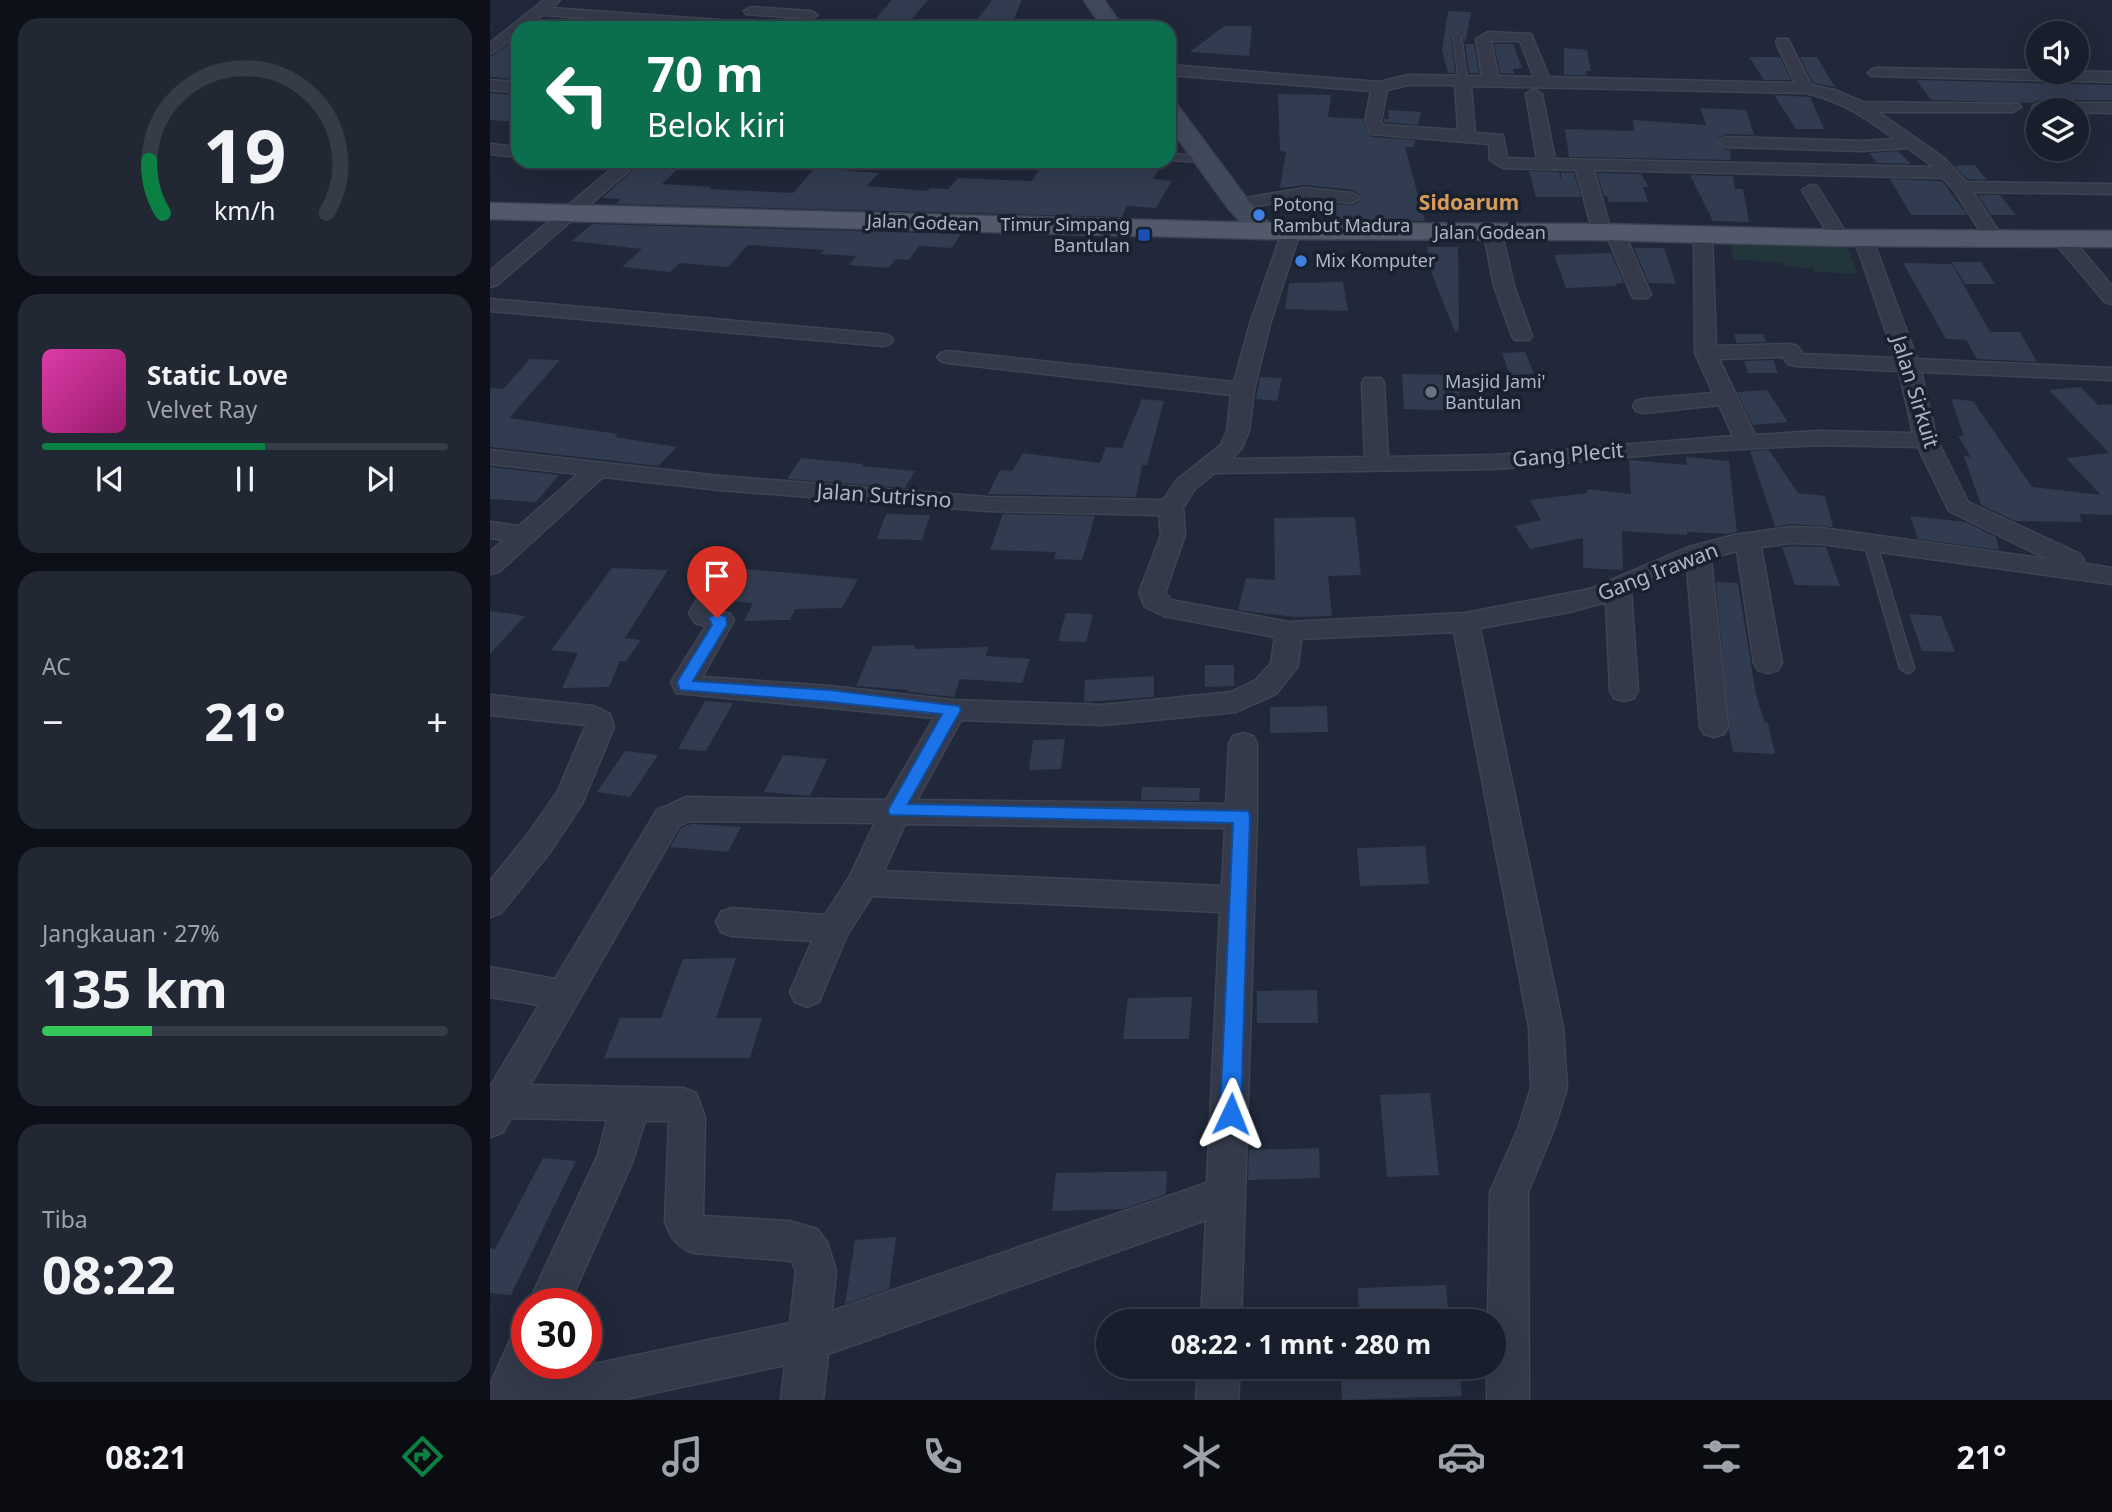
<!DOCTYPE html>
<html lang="id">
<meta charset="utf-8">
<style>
body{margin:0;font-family:"Noto Sans",sans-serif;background:#212733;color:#f1f3f6;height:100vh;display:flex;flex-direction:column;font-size:26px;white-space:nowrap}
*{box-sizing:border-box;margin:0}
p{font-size:23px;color:#9fa2a9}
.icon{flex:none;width:38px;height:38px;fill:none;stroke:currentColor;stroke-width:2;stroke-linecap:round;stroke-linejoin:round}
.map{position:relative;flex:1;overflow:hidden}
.details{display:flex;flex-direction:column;gap:18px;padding:18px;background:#0d1018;width:490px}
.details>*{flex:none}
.top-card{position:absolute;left:21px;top:21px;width:665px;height:147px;border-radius:21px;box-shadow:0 7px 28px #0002,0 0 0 2px #363c47;background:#0b6e4f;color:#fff;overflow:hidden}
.buttons{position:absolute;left:1536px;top:21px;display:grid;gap:14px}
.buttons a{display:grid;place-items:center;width:63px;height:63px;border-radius:50%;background:#181e2b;box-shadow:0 7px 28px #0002,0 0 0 2px #363c47;font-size:35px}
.speed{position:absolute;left:21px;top:1288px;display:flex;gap:14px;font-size:35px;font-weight:700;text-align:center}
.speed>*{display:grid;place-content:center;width:91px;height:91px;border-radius:50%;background:#181e2b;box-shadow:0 7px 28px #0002,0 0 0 2px #363c47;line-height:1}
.speed .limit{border:10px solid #d22;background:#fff;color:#111}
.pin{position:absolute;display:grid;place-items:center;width:60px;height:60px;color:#fff;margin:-72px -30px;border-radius:50% 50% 50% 0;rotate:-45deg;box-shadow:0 0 7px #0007}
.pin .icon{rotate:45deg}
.me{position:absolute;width:77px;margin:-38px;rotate:2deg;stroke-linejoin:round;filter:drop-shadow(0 0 5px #0008)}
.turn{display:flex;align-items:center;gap:24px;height:147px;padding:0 21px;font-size:32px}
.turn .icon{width:91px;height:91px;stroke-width:2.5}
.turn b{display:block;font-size:49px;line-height:60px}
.big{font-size:52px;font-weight:700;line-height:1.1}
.details .widget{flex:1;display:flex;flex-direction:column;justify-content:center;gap:10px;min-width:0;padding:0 24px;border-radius:21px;background:#212733}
.details .dial{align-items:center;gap:0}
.dial svg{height:182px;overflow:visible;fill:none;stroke:#363c47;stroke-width:7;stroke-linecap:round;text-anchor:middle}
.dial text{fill:#f1f3f6;stroke:none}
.song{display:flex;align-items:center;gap:21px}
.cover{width:84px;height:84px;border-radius:10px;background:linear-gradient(135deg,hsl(320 70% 55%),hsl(320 70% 35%))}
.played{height:7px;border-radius:4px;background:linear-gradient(90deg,#0b8043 55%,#363c47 55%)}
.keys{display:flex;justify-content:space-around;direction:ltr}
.heat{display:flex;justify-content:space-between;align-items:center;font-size:38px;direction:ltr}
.charge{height:10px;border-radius:5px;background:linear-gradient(90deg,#34c759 27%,#363c47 0)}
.trip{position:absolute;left:606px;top:1309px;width:410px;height:70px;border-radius:35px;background:#181e2b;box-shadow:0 7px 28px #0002,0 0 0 2px #363c47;font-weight:700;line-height:70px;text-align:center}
.tab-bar{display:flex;height:112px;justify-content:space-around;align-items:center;background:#0a0c11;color:#9fa2a9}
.tab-bar .icon{width:49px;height:49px}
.tab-bar .selected{color:#0b8043}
.tab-bar b{font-size:32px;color:#f1f3f6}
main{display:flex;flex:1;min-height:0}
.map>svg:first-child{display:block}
</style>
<main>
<section class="details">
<div class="widget dial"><svg viewBox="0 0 100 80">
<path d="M14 69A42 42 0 1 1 86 69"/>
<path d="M14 69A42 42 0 0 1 8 46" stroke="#0b8043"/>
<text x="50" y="56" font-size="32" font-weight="700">19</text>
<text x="50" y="72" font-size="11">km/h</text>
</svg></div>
<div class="widget">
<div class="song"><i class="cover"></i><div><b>Static Love</b><p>Velvet Ray</p></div></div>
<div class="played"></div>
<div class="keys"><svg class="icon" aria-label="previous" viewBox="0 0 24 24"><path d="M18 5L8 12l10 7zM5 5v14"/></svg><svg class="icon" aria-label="pause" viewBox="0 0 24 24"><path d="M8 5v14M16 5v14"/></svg><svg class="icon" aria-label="next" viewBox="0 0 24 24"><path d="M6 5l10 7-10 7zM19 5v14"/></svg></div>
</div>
<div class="widget"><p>AC</p>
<div class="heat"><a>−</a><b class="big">21°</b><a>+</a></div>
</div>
<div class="widget"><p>Jangkauan · 27%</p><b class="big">135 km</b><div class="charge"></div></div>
<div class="widget"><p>Tiba</p><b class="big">08:22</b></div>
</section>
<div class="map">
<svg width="1622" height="1400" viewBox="0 0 1622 1400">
<rect width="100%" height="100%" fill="#202839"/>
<path fill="#22353a" d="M1240 242 1358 248 1368 274 1325 272 1323 268 1294 267 1292 262 1244 260Z"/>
<path fill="#323c50" d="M402 0H438L417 25 381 24Z
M502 0H532L520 28H481Z
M958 11 981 12 975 43 972 33 966 31 961 34 965 73H958L952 50Z
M734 26H762L759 56 700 52Z
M19 44 28 45V79L0 77V57Z
M975 44H984L989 73H979Z
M1004 44H1023L1032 68 1023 69 1024 74 1010 73Z
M1074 48 1097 50 1101 71H1096V75H1074Z
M1259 57H1290L1301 80H1274Z
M1310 57H1327L1345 87 1323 83Z
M1426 80 1622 85V100H1550L1542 103 1441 100Z
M0 93 28 95V122L0 120Z
M788 94 841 95 838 117 873 119V123L881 137 925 140 924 147H915L935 221H847L845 204 863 205 872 200V196L862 190 815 185 790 188 796 152 790 151Z
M1284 95 1320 97 1334 129H1306Z
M1210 108 1256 110 1264 135 1235 134 1225 141 1234 149 1240 150 1241 160 1079 157 1075 129 1144 131 1143 120 1216 125Z
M898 110 931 112 928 125 894 122V119H899Z
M1408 151 1421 164 1387 163 1379 153Z
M153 161H196L172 184 222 187 219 189 303 193 325 168 389 173 377 186 438 191 440 188 458 189 468 178 542 181 555 161 671 165 663 179 682 181 666 208 637 206 632 217 126 204 131 199 112 198Z
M1480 165H1485L1497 180 1477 179 1464 166Z
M1039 171 1069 172 1071 180V172L1084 173 1091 197H1046Z
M1107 173 1151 174 1159 187H1153L1158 202H1119L1117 196H1114Z
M1200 175 1243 176 1245 189H1253L1259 222 1223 221Z
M1400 179 1452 181 1477 215H1421Z
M1488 195H1510L1526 215H1501Z
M102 224 471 234 462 248 429 246 419 260 406 259 399 268 359 265 366 256 331 254 334 250 258 245 238 267 190 263 180 272 132 267 152 249 82 241Z
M937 247H968L969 331 965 332 940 269Z
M1144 248H1174L1186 284 1159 283Z
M1121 253 1134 283H1125L1127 286 1076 288 1064 255Z
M1462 262H1491L1505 284H1475Z
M1413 263 1462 264 1500 332H1530L1547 362 1487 359 1476 340 1456 339Z
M853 282 858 311 795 309 799 283Z
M1244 334H1273L1276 342 1247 343Z
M1035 352 1044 374 1020 376 1012 353Z
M40 359 70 360 19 418 128 434 125 437 187 447 168 466 0 447V388L13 389Z
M1283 360 1288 373H1258L1254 361Z
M912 374 969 375V411L914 409Z
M770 377 792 378 787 401 766 399Z
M1591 387 1608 405 1622 404V515L1589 514 1592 522 1525 521 1491 505 1474 456 1481 457 1468 436H1474L1461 399 1483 401 1542 487 1611 495 1576 458 1619 453 1559 390Z
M1277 390 1298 422 1263 425 1247 392Z
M652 399 674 401 657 465H652L646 497 498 494 510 470 522 471 533 453 610 463 616 447 632 448Z
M1279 450 1308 493 1335 496 1343 527 1301 524 1285 527 1260 451Z
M1196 457 1239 461 1247 532 1236 534 1197 532V535L1132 531 1133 570 1093 568V538L1040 549 1025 526 1051 520 1040 500 1097 493V489L1141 494 1139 460 1197 465Z
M311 458 373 464 372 466 425 471 415 488 297 479Z
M0 467 69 475 46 502 0 499Z
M396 514 440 515 432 540 387 539Z
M513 514 605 516 592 560 564 559 566 552 500 550Z
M1420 516 1476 522 1506 537 1509 550 1428 539Z
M865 517 871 575 838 576 842 616 805 617 748 610 756 578 785 580 784 518Z
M1301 546 1336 547 1350 586 1305 585 1292 547Z
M122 568 178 570 135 638 151 640 136 661H130L119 687 72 688 88 653 61 650Z
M255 569 368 579 352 608 305 609 300 620 254 621 263 603 236 601Z
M1226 582 1248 583 1266 695 1275 723H1278L1285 754 1243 752 1239 731Z
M0 611 35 616 0 654Z
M576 613 603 614 596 642 568 641Z
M1419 614 1451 616 1465 652 1432 651Z
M425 645 424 649 498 647 496 656 540 659 532 683 470 679 464 697 418 692 419 690 366 686 383 646Z
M715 665H744V686L715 687Z
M664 676V697L594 702 595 680Z
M215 701 243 703 216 751 188 749Z
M837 706 838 732 780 733V707Z
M575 739 571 769 539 770 543 740Z
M135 751 168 755 140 797 107 792Z
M293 755 337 759 320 796 274 792Z
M652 787 710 788 709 801 651 800Z
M201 824H205L251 827 238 852 180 847 191 828Z
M935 846 939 884 870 886 867 848Z
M246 958 226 1018H272L260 1058H114L130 1018H171L193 959Z
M827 990 828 1023H767V991Z
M702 997 699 1039H633L638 998Z
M940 1093 949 1175 897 1177 890 1095Z
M829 1148 830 1178 758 1180 759 1150Z
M53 1158 86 1161 21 1295 0 1293V1248L5 1249Z
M677 1171 676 1194 634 1209 562 1211 566 1173Z
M406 1237 399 1289 355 1304 365 1240Z
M956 1285 959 1321H869L868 1288Z
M850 1367H969L972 1396 852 1400Z"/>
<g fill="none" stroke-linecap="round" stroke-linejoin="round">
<defs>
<path id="lane" d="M967 33 971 35 977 81 973 83 969 81 963 35Z
M679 154 714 156 718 159 714 162 679 160Z
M1380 538 1386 542 1424 668 1422 671 1417 673 1410 668 1374 542Z"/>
<path id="street" d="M54 0H70L62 8 286 24 293 28H226L52 15 37 28H28V35L0 54V43Z
M261 7 321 11 328 15 321 19 256 14 254 11Z
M998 32 1041 34 1059 77 1305 83 1286 42 1288 39H1298L1321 85 1344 90 1373 102 1529 104 1531 107 1523 112H1388L1454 158 1476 182 1622 184V194L1483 192 1513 238 1504 244 1497 242 1464 190 1453 178 1104 170 1120 228H1132L1134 232 1161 294 1158 298H1144L1141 294 1117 236H1105L1103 232 1086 170 1013 168 1000 160 999 144 881 134 875 122 881 91 679 75V65L890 82 918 75 992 76 986 39ZM1001 41H1030L1044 77 1008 76ZM918 85H965L968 130 893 125 891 122 897 90ZM981 86 1315 93C1350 100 1376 118 1405 139L1372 141 1235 137 1227 142 1235 147 1372 151 1418 148 1444 167 1065 159 1052 94 1044 89 1036 94 1047 159 1017 158 1013 135 985 133Z
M1386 68 1622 72V82L1381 76 1378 73 1381 70Z
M0 80 28 82V92L0 90Z
M1550 103H1622V113L1544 111 1542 108 1544 105Z
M0 144 28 147V157L0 154Z
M131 161H150L7 285 0 287V271Z
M1321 185 1327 186 1359 238 1357 242 1350 244 1343 242 1312 190Z
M815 188 862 193 871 198 862 203 815 198 748 209 739 204 748 199Z
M801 226 810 232 780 324 764 390 759 431 752 448 742 459 875 457 872 383 875 378H891L894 383 898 457 1005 455 1243 436 1229 405 1154 413 1146 411 1143 406 1146 401 1154 399 1223 393 1205 353 1204 235 1213 229 1222 235 1226 346 1300 344 1307 346 1313 354 1405 358 1364 238 1373 232 1382 238 1427 359 1622 368V380L1431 372 1447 440 1478 502 1590 554 1594 560 1591 563 1622 568V584L1332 544 1301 543 1271 547 1292 663 1288 670 1278 673 1268 670 1264 663 1247 551 1221 558 1238 727 1234 734 1224 737 1214 734 1210 727 1197 567 1141 591 1148 691 1144 698 1134 701 1124 698 1120 691 1116 602 1080 612 990 628 1073 1027 1077 1088 1064 1129 1038 1192 1039 1400H997V1367H1003V1321H998L1000 1192 1028 1129 1041 1088 1039 1027 964 632 811 639 808 666 786 694 746 712 613 725 471 720 427 800 736 804 739 744 743 736 753 733 763 736 767 744V816L751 1321H711L716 1220 338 1354 333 1400H291L295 1365 131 1400H0V1385L22 1336 37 1331V1363H52L47 1376 300 1323 306 1271 302 1261 203 1253C187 1247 181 1238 175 1222L179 1121H155L142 1163 79 1304H38L108 1155 117 1120 21 1118 13 1132 0 1137V1087L49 1005 0 997V967L65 979 167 810 196 797 396 800 444 718 186 693 181 682 216 626 205 623 199 613 229 563 238 561 247 563 251 569 227 610 240 614 244 620 212 677 340 686 463 700 613 705 741 692 766 680 781 663 785 637 674 616 655 607 649 593 671 535 669 515 497 511 230 490 113 477 9 572 0 574V552L14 540 0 538V522L29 526 88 474 0 464V450L230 476 497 497 673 500 687 480 731 445 737 431 741 395 458 363 451 361 447 357 451 353 458 351 744 382 760 324 792 232ZM1293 357 1298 364 1305 366 1409 371 1423 433 1328 431 1265 435 1229 359ZM1328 445 1428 447 1459 511 1557 559 1332 528 1301 527 1244 535 1199 547 1100 589 975 613 799 622 681 600 675 593 695 535 693 508 704 490 724 473 1005 469 1182 453ZM200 821 385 823 360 876 335 915 242 908 231 912 226 922 231 932 242 936 322 941 300 992 305 1002 317 1007 329 1002 357 935 382 896 730 912 717 1183 342 1311 346 1271 337 1242 327 1229 299 1221 213 1216 215 1117 206 1093 193 1088 40 1085 189 826ZM415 824 735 828 732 886 394 871Z
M1003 228 1012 234 1024 286 1042 336 1039 340H1025L1022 336 1004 286 994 234Z
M1572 233 1579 235 1622 286V304L1615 302 1565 243 1563 239 1565 235Z
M0 299 393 334 400 336 403 340 400 344 393 346 0 311Z
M0 695 104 706 120 714 124 727 92 804 60 852 11 913 0 917V881L38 834 68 791 96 725 0 715Z
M708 1367H750L748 1400H706Z"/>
<path id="secondary" d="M594 0H614L633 28H613Z
M679 103 687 105 757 199 786 231 782 236 773 239 764 236 739 209 679 126Z"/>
<path id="primary" d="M0 203 773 223 1112 224 1350 230 1622 231V247L1350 246 1112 240 773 239 0 219Z"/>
</defs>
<use href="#lane" stroke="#3d4453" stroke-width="3"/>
<use href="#street" stroke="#3d4453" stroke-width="3"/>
<use href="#secondary" stroke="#3d4453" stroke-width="3"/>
<use href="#primary" stroke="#3d4453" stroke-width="3"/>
<use href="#lane" fill="#343a4a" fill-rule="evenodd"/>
<use href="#street" fill="#343a4a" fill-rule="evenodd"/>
<use href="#secondary" fill="#41495d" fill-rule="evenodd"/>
<use href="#primary" fill="#51596a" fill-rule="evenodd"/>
</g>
<path fill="#1a73e8" stroke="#114b97" stroke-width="2" d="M227 613 236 617 237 625 203 681 340 690 469 706 471 710 418 804 758 811 760 816 751 1114 748 1121 741 1123 733 1121 730 1114 743 823 400 815 398 810 452 714 340 702 190 690 187 682 222 625 219 618Z"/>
<g fill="#3f7fe0" stroke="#19202e" stroke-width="2.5">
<circle cx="769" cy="215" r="7"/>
<circle cx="811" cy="261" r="7"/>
</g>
<rect fill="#1a4fb4" stroke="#19202e" stroke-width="2.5" x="647" y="228" width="14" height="14" rx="3.5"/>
<circle fill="#6b7280" stroke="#19202e" stroke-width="2.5" cx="941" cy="392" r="7"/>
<g text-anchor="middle" stroke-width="7" stroke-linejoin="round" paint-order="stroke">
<g font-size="18" fill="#aeb5c6" stroke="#19202e" text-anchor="start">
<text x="783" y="211">Potong<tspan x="783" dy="21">Rambut Madura</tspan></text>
<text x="640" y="231" text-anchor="end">Timur Simpang<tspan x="640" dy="21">Bantulan</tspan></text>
<text x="825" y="267">Mix Komputer</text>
<text x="955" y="388">Masjid Jami'<tspan x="955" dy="21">Bantulan</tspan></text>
</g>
<g font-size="18" fill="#aeb5c6" stroke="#19202e">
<text transform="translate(433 223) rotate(2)" y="6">Jalan Godean</text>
<text x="1000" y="239">Jalan Godean</text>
</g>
<g font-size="21" font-weight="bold" fill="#d79c58" stroke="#19202e">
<text x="979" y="210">Sidoarum</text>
</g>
<g font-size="21" fill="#aeb5c6" stroke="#19202e">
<text transform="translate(1425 392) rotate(73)" y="7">Jalan Sirkuit</text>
<text transform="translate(1078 455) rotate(-5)" y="7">Gang Plecit</text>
<text transform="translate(394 496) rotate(4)" y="7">Jalan Sutrisno</text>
<text transform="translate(1168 572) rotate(-21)" y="7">Gang Irawan</text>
</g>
</g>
</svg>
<div class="buttons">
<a><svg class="icon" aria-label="sound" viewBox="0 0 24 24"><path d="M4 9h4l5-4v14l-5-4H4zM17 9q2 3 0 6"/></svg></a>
<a><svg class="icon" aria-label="layers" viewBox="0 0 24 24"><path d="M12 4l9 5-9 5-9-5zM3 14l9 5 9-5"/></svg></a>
</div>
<div class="speed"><div class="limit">30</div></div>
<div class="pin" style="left:227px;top:618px;background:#d93025"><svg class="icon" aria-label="arrive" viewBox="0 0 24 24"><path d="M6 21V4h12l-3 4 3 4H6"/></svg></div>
<svg class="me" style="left:741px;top:1114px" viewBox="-20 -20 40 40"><path d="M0-17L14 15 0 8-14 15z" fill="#1a73e8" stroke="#fff" stroke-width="4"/></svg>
<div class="trip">08:22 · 1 mnt · 280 m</div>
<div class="top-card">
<div class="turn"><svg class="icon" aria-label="left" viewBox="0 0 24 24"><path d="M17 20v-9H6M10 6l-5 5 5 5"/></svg><div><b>70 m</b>Belok kiri</div></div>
</div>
</div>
</main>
<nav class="tab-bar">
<b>08:21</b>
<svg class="icon selected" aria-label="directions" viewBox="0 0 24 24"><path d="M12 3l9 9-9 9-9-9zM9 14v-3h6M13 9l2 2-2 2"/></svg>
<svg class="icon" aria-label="music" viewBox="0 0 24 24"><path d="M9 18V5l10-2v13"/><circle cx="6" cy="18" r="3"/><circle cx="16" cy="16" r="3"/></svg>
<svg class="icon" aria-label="phone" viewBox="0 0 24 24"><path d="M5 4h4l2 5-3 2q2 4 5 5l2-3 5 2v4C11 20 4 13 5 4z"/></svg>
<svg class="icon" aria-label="climate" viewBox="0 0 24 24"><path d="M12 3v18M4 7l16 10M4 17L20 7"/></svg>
<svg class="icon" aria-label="car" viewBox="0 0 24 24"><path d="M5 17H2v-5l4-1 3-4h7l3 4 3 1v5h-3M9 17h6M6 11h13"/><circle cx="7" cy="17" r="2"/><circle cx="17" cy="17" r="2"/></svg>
<svg class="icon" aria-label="filters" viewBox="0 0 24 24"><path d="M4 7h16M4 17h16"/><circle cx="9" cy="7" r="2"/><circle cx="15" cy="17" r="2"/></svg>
<b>21°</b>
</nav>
